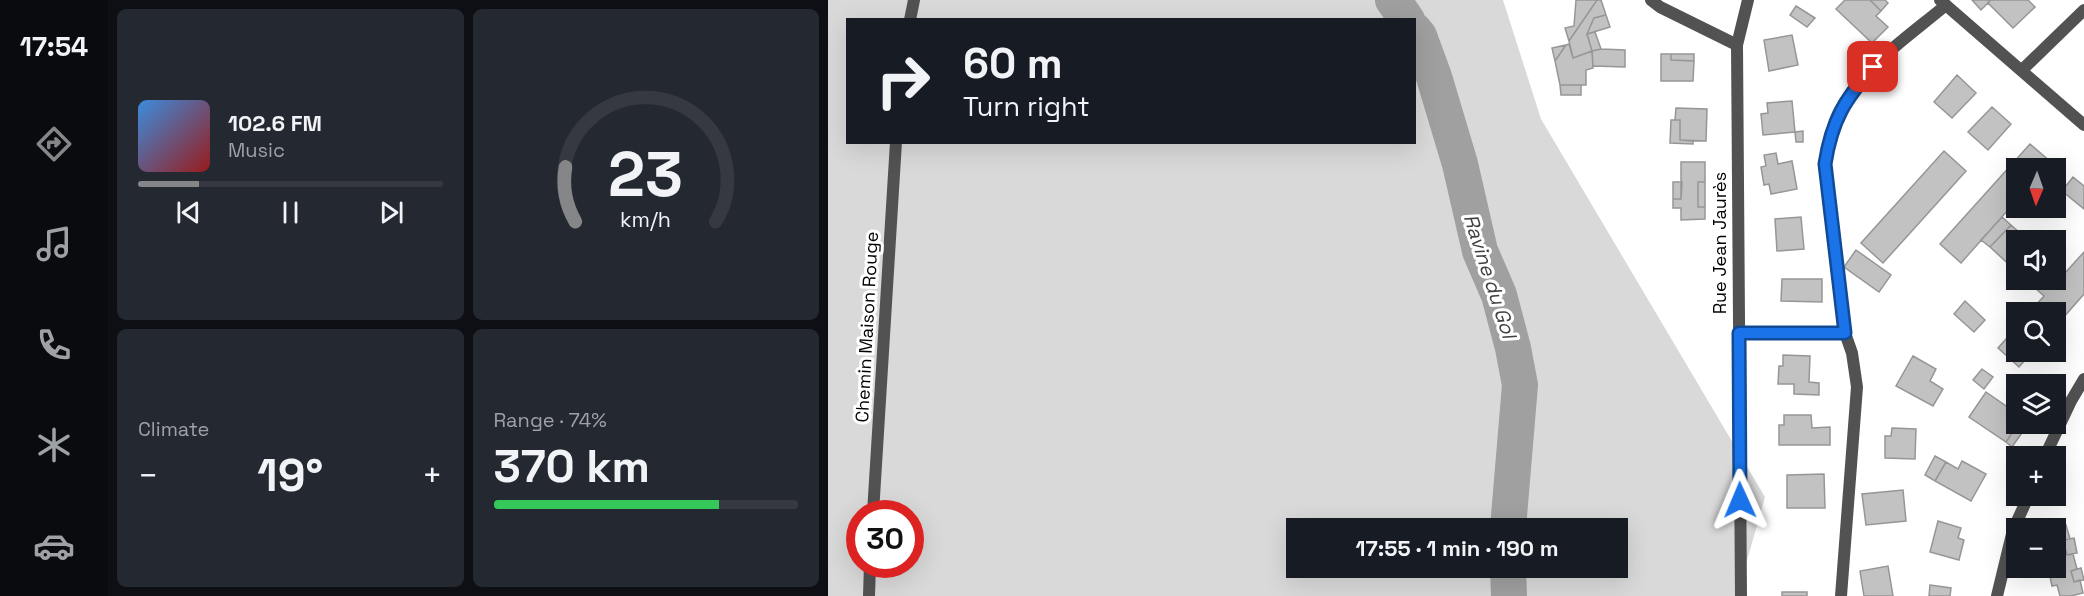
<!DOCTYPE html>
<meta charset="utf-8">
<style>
body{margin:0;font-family:"Space Grotesk",sans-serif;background:#242831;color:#f1f3f6;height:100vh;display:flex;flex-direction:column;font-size:22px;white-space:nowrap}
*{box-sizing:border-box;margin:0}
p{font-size:20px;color:#9ea1a6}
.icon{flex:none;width:33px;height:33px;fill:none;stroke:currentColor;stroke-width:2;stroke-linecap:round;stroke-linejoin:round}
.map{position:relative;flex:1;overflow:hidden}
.side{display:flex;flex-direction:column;gap:9px;padding:9px;background:#0d0f14;width:720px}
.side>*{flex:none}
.top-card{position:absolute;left:18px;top:18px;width:570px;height:126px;border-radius:0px;box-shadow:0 6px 24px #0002;background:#171b24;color:#f1f3f6;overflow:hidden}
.needle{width:39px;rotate:182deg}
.tools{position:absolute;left:1178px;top:158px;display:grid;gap:12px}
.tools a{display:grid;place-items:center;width:60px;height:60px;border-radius:0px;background:#171b24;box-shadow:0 6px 24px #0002;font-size:30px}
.speed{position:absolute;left:18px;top:500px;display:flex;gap:12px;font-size:30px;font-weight:700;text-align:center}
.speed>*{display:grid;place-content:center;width:78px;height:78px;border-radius:50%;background:#171b24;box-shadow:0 6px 24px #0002;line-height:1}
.speed .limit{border:9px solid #d22;background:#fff;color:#111}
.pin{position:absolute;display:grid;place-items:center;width:51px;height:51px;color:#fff;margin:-26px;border-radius:12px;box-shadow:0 3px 9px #0006}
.me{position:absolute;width:66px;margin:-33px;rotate:359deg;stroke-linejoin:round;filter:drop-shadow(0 0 4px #0008)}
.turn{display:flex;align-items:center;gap:21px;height:126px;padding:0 18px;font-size:27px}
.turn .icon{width:78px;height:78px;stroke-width:2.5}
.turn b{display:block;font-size:42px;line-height:51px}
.big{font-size:45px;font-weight:700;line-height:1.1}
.side .widget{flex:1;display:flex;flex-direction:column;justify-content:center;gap:9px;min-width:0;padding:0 21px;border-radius:9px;background:#242831}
.side .dial{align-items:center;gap:0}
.dial svg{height:156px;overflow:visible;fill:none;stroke:#363941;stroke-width:7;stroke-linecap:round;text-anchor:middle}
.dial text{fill:#f1f3f6;stroke:none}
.song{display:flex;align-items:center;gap:18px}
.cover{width:72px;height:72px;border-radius:9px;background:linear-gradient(135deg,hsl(210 70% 55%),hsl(0 70% 35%))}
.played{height:6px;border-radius:3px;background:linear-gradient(90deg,#858687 20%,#363941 20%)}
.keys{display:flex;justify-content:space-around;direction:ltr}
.heat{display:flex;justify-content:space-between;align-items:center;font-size:33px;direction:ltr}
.charge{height:9px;border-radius:4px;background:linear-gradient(90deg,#34c759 74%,#363941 0)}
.side .tiles{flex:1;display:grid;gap:9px;grid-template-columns:repeat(2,1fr)}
.trip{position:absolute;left:458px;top:518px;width:342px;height:60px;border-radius:0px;background:#171b24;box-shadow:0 6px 24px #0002;font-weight:700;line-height:60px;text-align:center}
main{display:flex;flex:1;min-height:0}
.dock{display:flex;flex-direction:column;width:108px;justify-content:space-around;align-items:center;background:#090b0e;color:#9ea1a6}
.dock .icon{width:42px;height:42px}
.dock .current{color:#858687}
.dock b{font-size:27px;color:#f1f3f6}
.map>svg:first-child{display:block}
</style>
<main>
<nav class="dock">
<b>17:54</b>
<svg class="icon current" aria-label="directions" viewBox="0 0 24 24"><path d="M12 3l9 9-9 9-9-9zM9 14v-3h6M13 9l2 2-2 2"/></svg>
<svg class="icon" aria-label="music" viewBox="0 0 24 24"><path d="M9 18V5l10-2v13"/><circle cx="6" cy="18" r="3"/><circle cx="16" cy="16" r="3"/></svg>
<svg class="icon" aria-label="phone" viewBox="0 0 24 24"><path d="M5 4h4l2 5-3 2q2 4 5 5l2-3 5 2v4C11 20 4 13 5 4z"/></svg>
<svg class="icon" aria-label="climate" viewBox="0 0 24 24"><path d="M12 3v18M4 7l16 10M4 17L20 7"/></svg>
<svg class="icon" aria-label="car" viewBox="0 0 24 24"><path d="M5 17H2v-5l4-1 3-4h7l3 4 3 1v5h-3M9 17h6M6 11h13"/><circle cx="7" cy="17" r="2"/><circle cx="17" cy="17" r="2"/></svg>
</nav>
<section class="side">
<div class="tiles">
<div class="widget">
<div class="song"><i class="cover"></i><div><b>102.6 FM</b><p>Music</p></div></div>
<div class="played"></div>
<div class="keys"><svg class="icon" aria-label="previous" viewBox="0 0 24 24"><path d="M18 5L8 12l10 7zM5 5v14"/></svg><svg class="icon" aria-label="pause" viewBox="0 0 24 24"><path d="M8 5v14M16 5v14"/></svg><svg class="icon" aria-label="next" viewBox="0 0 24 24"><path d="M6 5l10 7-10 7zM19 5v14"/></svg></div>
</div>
<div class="widget dial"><svg viewBox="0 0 100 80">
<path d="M14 69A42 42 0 1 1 86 69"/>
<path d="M14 69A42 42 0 0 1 9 41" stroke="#858687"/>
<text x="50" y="56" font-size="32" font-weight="700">23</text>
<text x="50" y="72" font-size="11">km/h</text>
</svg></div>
<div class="widget"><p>Climate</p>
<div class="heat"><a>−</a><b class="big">19°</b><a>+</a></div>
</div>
<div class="widget"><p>Range · 74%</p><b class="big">370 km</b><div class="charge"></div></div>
</div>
</section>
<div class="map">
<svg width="1256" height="596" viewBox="0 0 1256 596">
<rect width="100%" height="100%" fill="#fff"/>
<path fill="#d9d9d9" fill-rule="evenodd" d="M0 0H675L713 119 937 497 909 596H0ZM20 20H586V142H20ZM32 513H82V564H32ZM468 528H789V567H468Z"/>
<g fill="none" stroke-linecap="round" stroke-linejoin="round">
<path stroke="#a0a0a0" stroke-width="36" d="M565 0 579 20
M586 30 591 36 606 77 632 164 652 251 671 295 685 348 692 385 680 528
M680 567 681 596"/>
</g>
<path fill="#c2c2c2" stroke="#969696" stroke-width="1.5" d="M748 0H769L741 41 737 28 746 26Z
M769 0H773L778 15 766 18 759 34 764 51 745 58 741 41Z
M1017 0H1042L1053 11 1048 16 1060 27 1044 43 1008 9Z
M1042 0H1057L1060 3 1053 11Z
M1144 0H1161L1162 1 1153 10Z
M1161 0H1200L1207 7 1185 28 1160 3Z
M968 6 987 18 979 27 962 15Z
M778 15 782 27 759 34 766 18Z
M767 32 773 49 764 51 759 34Z
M964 35 970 65 941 71 936 40Z
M741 44 745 58 764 51 765 68 758 70V85H732L727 61 738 45Z
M738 45 727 61 724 48Z
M773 49 797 50V67L765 66 764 51Z
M833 54H843V60L866 61 865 81H833Z
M843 54H866V61L843 60Z
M1129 75 1148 93 1124 118 1106 102Z
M732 85H753V95H733Z
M964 101 967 132 935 135 933 114 940 113 939 103Z
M1164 107 1183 124 1160 150 1140 132Z
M848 108 879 109 878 141 852 140V120H847Z
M843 120H852V140L865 141V144L842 143Z
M975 131V142H968L967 132Z
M1202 144 1223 162 1217 168H1188V201L1133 263 1112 244Z
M1116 151 1138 171 1055 263 1033 243Z
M948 153 950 164 964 161 969 189 943 194 941 184 936 185 933 167 938 166 936 155Z
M853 162H877V182H870V207H877V219L853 220V208H845V199H853Z
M1245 177 1256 186V209L1234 191Z
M845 182H854L853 199H845Z
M870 182H877V207H870Z
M973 217 976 249 949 251 947 219Z
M1174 217 1183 225 1162 247 1153 240Z
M1183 225 1200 240H1188V271L1162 247Z
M1028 250 1063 275 1051 292 1016 267Z
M1256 252V294L1227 327V312H1202L1216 296 1197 279H1227V264L1237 273Z
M954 279H994V302L953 301Z
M1137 301 1157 320 1146 332 1126 314Z
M1188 328V351H1205L1191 367 1170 348Z
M955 355 982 356 981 382 991 383V395L966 394V384H950L951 366H955Z
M1085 356 1108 369 1102 381 1115 389 1105 406 1068 386Z
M1154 369 1165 377 1156 389 1145 380Z
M1158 392 1188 413V423H1191L1178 442 1141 417Z
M956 415H983L984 428 1002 427V445H951V425H956Z
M1191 423H1201L1184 447 1178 442Z
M1064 428 1088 429 1087 459 1057 458V436H1063Z
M1107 456 1118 462 1107 481 1097 475Z
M1134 461 1158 474 1143 501 1107 481 1118 462 1130 469Z
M996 474 997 508H959V475Z
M1075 490 1078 521 1038 525 1034 494Z
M1110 521 1133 528 1130 538 1136 540 1131 560 1102 552Z
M1238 525 1242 539 1235 540 1239 555 1245 554 1249 569 1243 571 1246 582 1252 580 1255 593 1243 596H1232L1229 585 1224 586 1222 577 1227 576 1225 567H1227V528H1225Z
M1246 538 1249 553 1239 555 1235 540Z
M1060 566 1065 596H1036L1032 571Z
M1253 568 1256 580 1246 582 1243 571Z
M1102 585 1123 588 1122 596H1101Z
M954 592H979V596H954Z"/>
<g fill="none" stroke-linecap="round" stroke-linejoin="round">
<path stroke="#525252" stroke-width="12" d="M823 0 832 7 909 45
M1112 0 1256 125
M82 20 86 0
M1194 70 1256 10
M911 333H1017
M1217 456 1243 401 1256 379
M45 513 68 142
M41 596 42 564
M913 596 909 45 920 0
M1013 596 1029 387 1024 353 1017 333 997 163C1000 146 1003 130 1010 114 1032 68 1080 37 1118 5
M1169 596 1185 530 1201 495"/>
</g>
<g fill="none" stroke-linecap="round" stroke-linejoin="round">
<defs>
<path id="route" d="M912 500 911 333H1017L997 164C1004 119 1017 100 1045 67"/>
</defs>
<use href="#route" stroke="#114b97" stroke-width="15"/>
<use href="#route" stroke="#1a73e8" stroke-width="10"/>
</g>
<g text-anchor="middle" stroke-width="6" stroke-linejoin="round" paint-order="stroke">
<g font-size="18" fill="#000" stroke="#fff">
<text transform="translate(892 243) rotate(-90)" y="6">Rue Jean Jaurès</text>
<text transform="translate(39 327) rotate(-87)" y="6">Chemin Maison Rouge</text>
</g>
<g font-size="20" font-style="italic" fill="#414141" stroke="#fff">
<text transform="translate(662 276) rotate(72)" y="7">Ravine du Gol</text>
</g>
</g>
</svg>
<div class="tools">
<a><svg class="needle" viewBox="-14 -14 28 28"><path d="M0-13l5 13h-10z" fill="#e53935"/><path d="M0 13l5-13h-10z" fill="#9ea1a6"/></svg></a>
<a><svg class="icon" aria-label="sound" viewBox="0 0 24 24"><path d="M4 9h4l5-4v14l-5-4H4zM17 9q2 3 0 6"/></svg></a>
<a><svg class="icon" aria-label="search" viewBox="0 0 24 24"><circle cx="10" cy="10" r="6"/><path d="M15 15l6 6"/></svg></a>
<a><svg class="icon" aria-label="layers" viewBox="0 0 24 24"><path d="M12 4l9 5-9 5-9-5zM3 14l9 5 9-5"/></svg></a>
<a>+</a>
<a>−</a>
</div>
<div class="speed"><div class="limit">30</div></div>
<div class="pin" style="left:1045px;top:67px;background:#d93025"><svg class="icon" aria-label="arrive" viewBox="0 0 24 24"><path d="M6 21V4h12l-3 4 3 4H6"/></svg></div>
<svg class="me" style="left:912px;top:500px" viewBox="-20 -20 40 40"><path d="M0-17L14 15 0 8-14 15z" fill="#1a73e8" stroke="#fff" stroke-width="4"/></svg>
<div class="trip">17:55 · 1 min · 190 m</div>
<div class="top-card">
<div class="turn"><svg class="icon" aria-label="right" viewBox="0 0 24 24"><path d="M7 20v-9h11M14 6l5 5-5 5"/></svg><div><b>60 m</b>Turn right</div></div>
</div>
</div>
</main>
